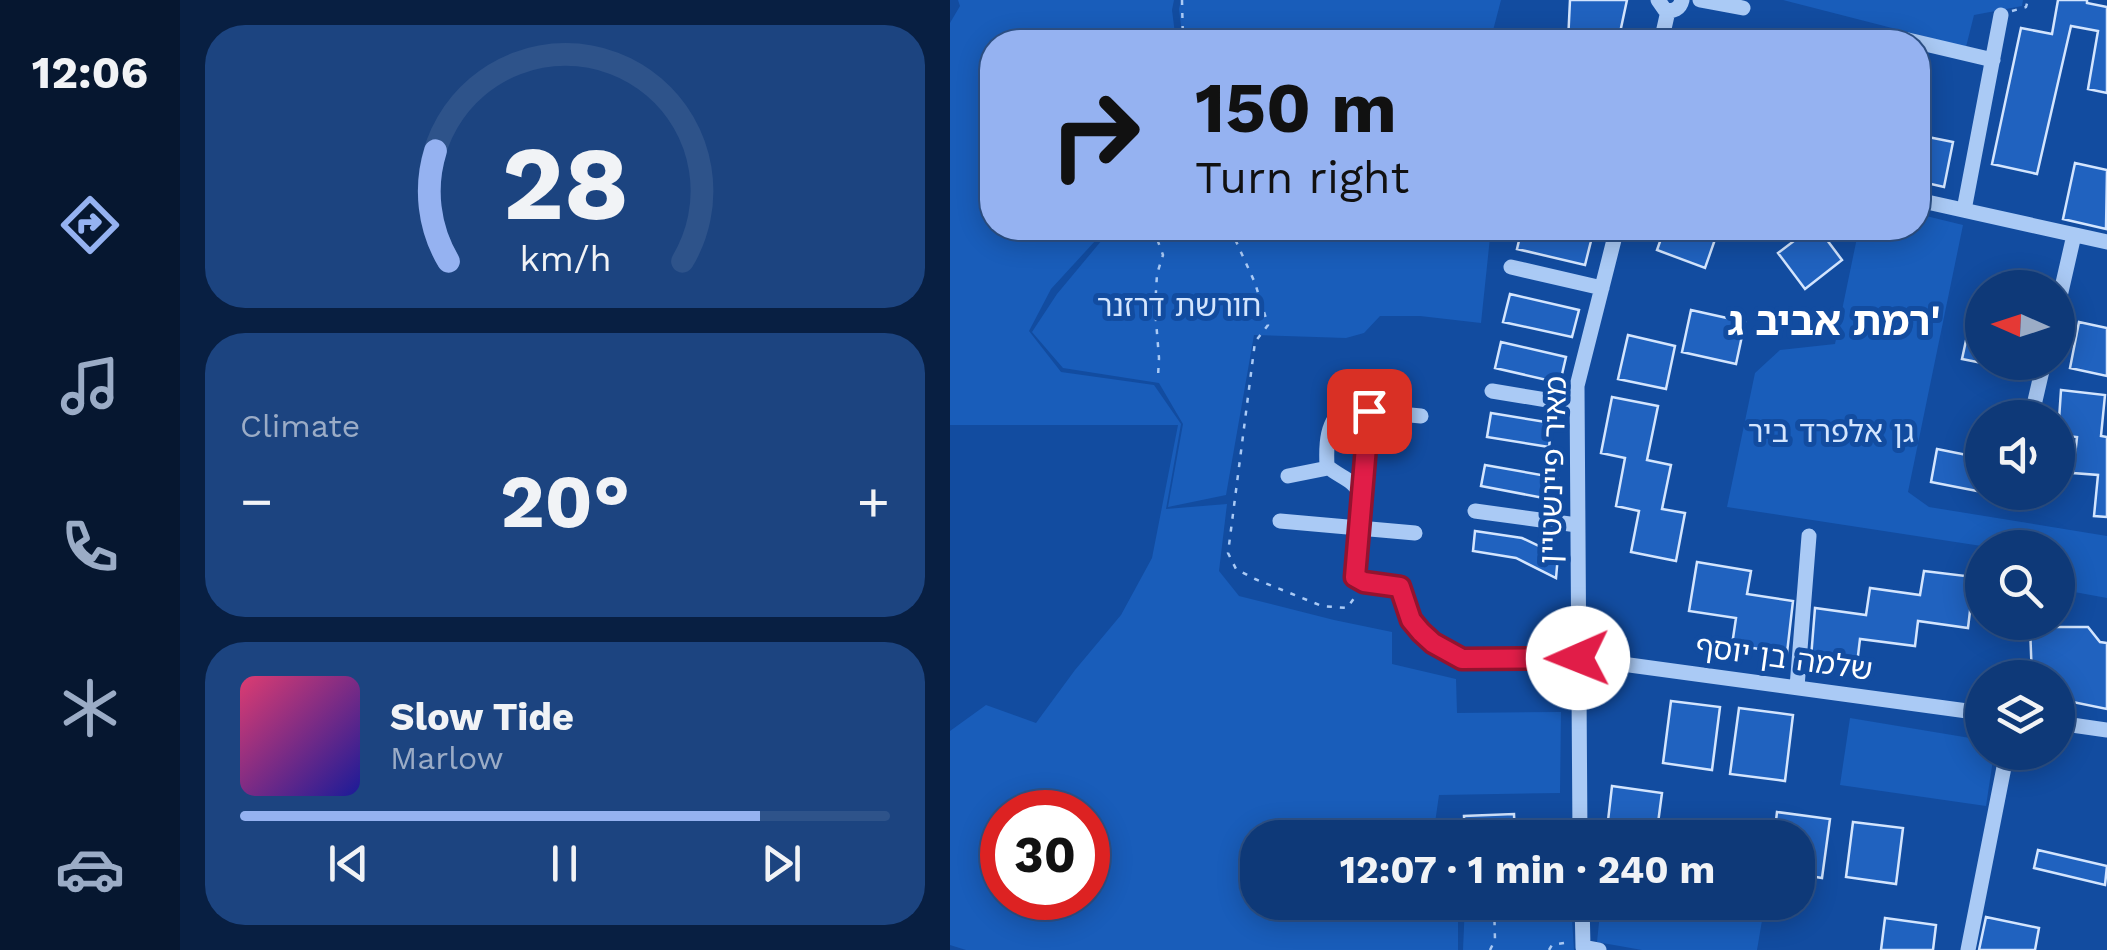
<!DOCTYPE html>
<meta charset="utf-8">
<style>
body{margin:0;font-family:"Work Sans","Noto Sans Hebrew",sans-serif;background:#1c4480;color:#f1f3f6;height:100vh;display:flex;flex-direction:column;font-size:38px;white-space:nowrap}
*{box-sizing:border-box;margin:0}
p{font-size:32px;color:#9bacc6}
.icon{flex:none;width:55px;height:55px;fill:none;stroke:currentColor;stroke-width:2;stroke-linecap:round;stroke-linejoin:round}
.map{position:relative;flex:1;overflow:hidden}
.side{display:flex;flex-direction:column;gap:25px;padding:25px;background:#081f42;width:770px}
.side>*{flex:none}
.hud{position:absolute;left:30px;top:30px;width:950px;height:210px;border-radius:40px;box-shadow:0 5px 25px #0003,0 0 0 2px #2e538a;background:#95b2f1;color:#111;overflow:hidden}
.needle{width:65px;rotate:273deg}
.controls{position:absolute;left:1015px;top:270px;display:grid;gap:20px}
.controls a{display:grid;place-items:center;width:110px;height:110px;border-radius:50%;background:#0e3978;box-shadow:0 5px 25px #0003,0 0 0 2px #2e538a;font-size:50px}
.speed{position:absolute;left:30px;top:790px;display:flex;gap:20px;font-size:50px;font-weight:700;text-align:center}
.speed>*{display:grid;place-content:center;width:130px;height:130px;border-radius:50%;background:#0e3978;box-shadow:0 5px 25px #0003,0 0 0 2px #2e538a;line-height:1}
.speed .limit{border:15px solid #d22;background:#fff;color:#111}
.pin{position:absolute;display:grid;place-items:center;width:85px;height:85px;color:#fff;margin:-42px;border-radius:20px;box-shadow:0 5px 15px #0006}
.me{position:absolute;width:110px;margin:-55px;rotate:269deg;stroke-linejoin:round;filter:drop-shadow(0 0 8px #0008)}
.turn{display:flex;align-items:center;gap:35px;height:210px;padding:0 50px;font-size:45px}
.turn .icon{width:130px;height:130px;stroke-width:2.5}
.turn b{display:block;font-size:70px;line-height:85px}
.big{font-size:75px;font-weight:700;line-height:1.1}
.side .card{flex:1;display:flex;flex-direction:column;justify-content:center;gap:15px;min-width:0;padding:0 35px;border-radius:40px;background:#1c4480}
.side .dial{align-items:center;gap:0}
.dial svg{height:260px;overflow:visible;fill:none;stroke:#2e538a;stroke-width:7;stroke-linecap:round;text-anchor:middle}
.dial text{fill:#f1f3f6;stroke:none}
.song{display:flex;align-items:center;gap:30px}
.cover{width:120px;height:120px;border-radius:15px;background:linear-gradient(135deg,hsl(340 70% 55%),hsl(240 70% 35%))}
.played{height:10px;border-radius:5px;background:linear-gradient(90deg,#95b2f1 80%,#2e538a 80%)}
.keys{display:flex;justify-content:space-around;direction:ltr}
.heat{display:flex;justify-content:space-between;align-items:center;font-size:55px;direction:ltr}
.trip{position:absolute;left:290px;top:820px;width:575px;height:100px;border-radius:40px;background:#0e3978;box-shadow:0 5px 25px #0003,0 0 0 2px #2e538a;font-weight:700;line-height:100px;text-align:center}
main{display:flex;flex:1;min-height:0}
.tab-bar{display:flex;flex-direction:column;width:180px;justify-content:space-around;align-items:center;background:#061730;color:#9bacc6}
.tab-bar .icon{width:70px;height:70px}
.tab-bar .active{color:#95b2f1}
.tab-bar b{font-size:45px;color:#f1f3f6}
.map>svg:first-child{display:block}
</style>
<main>
<nav class="tab-bar">
<b>12:06</b>
<svg class="icon active" aria-label="directions" viewBox="0 0 24 24"><path d="M12 3l9 9-9 9-9-9zM9 14v-3h6M13 9l2 2-2 2"/></svg>
<svg class="icon" aria-label="music" viewBox="0 0 24 24"><path d="M9 18V5l10-2v13"/><circle cx="6" cy="18" r="3"/><circle cx="16" cy="16" r="3"/></svg>
<svg class="icon" aria-label="phone" viewBox="0 0 24 24"><path d="M5 4h4l2 5-3 2q2 4 5 5l2-3 5 2v4C11 20 4 13 5 4z"/></svg>
<svg class="icon" aria-label="climate" viewBox="0 0 24 24"><path d="M12 3v18M4 7l16 10M4 17L20 7"/></svg>
<svg class="icon" aria-label="car" viewBox="0 0 24 24"><path d="M5 17H2v-5l4-1 3-4h7l3 4 3 1v5h-3M9 17h6M6 11h13"/><circle cx="7" cy="17" r="2"/><circle cx="17" cy="17" r="2"/></svg>
</nav>
<section class="side">
<div class="card dial"><svg viewBox="0 0 100 80">
<path d="M14 69A42 42 0 1 1 86 69"/>
<path d="M14 69A42 42 0 0 1 10 35" stroke="#95b2f1"/>
<text x="50" y="56" font-size="32" font-weight="700">28</text>
<text x="50" y="72" font-size="11">km/h</text>
</svg></div>
<div class="card"><p>Climate</p>
<div class="heat"><a>−</a><b class="big">20°</b><a>+</a></div>
</div>
<div class="card">
<div class="song"><i class="cover"></i><div><b>Slow Tide</b><p>Marlow</p></div></div>
<div class="played"></div>
<div class="keys"><svg class="icon" aria-label="previous" viewBox="0 0 24 24"><path d="M18 5L8 12l10 7zM5 5v14"/></svg><svg class="icon" aria-label="pause" viewBox="0 0 24 24"><path d="M8 5v14M16 5v14"/></svg><svg class="icon" aria-label="next" viewBox="0 0 24 24"><path d="M6 5l10 7-10 7zM19 5v14"/></svg></div>
</div>
</section>
<div class="map">
<svg width="1157" height="950" viewBox="0 0 1157 950">
<rect width="100%" height="100%" fill="#124ca0"/>
<path fill="#195dba" fill-rule="evenodd" d="M8 0H224L222 10 226 42H42V228H157L101 289 79 331 111 372 204 385 231 424 216 509 277 504 269 571 289 596 384 620 442 632V664L506 679 507 713 611 712 610 793 489 795 483 837 308 838V902L508 903V950H16L0 945V731L36 705 86 723 125 670 171 615 202 558 228 425H0V23L10 6ZM52 812H138V898H52Z
M231 0H551L540 42H233L229 9Z
M833 0H1073L1072 6 1024 15 1016 47Z
M968 214 1013 225 958 492 979 507 1157 536V598L1108 589V548L1038 547 777 507 805 373 830 350 885 344 909 228H968Z
M162 228H541L531 323 470 316H430L414 333 396 338 304 335 276 495 218 507 233 424 209 383 113 368 82 332 107 294Z
M900 718 1032 740V752L1044 753 1036 806 890 785Z
M515 903H621L624 950H513Z
M651 903V902L815 903 807 950H692L647 942Z"/>
<path fill="#2062bf" stroke="#d3e5fe" stroke-width="2.5" d="M620 0H677L668 42H618Z
M1108 0H1137V3L1157 7V93L1138 89 1148 31 1121 26 1087 174 1042 164 1071 28 1102 34Z
M968 135 1003 142 994 187 968 181Z
M1125 163 1157 170 1156 229 1113 219Z
M572 228 641 241 635 265 567 249Z
M692 228H769L755 268 707 250 712 236Z
M861 228H868L892 260 855 289 828 253Z
M560 294 629 310 622 337 553 322Z
M741 310 795 322 786 364 732 352Z
M1020 322 1032 324V363L1012 359Z
M1129 322 1157 328V376L1120 368Z
M678 335 725 346 716 389 668 379Z
M551 342 616 357 610 383 545 368Z
M1111 390 1155 395 1151 436 1157 437V517L1144 516 1148 475 1123 473 1127 437 1108 435Z
M662 397 708 406 697 460 721 465 712 509 735 513 726 561 681 552 689 511 666 506 675 458 651 453Z
M541 413 602 423 599 447 537 437Z
M987 449 1032 458V492L981 482Z
M535 465 608 478 604 500 531 486Z
M525 531 572 538 608 555 606 578 566 558 523 551Z
M747 562 801 571 797 594 843 601 837 653 782 645 786 618 739 611Z
M974 571 1024 577 1018 628 968 621 965 646 910 639 907 664 861 658 865 608 916 615 920 588 970 595Z
M1080 627H1138L1150 642 1157 643V709L1108 699V678H1082Z
M721 701 770 707 762 770 713 763Z
M789 708 843 715 835 781 780 774Z
M662 786 712 793 706 838H656Z
M827 812 880 819 872 878 848 874V838H824Z
M564 814 565 838H515L514 816Z
M903 822 953 828 946 884 896 877Z
M1088 850 1157 866 1155 885 1084 868Z
M1036 917 1089 928 1085 950H1029Z
M935 918 986 925 983 950H931Z"/>
<g fill="none" stroke-linecap="round" stroke-linejoin="round">
<path stroke="#aacaf5" stroke-width="2.5" stroke-dasharray="5 8" stroke-linecap="butt" d="M232 0 233 42
M1062 11 1076 7 1078 0
M203 228 213 255 207 274 205 308 209 358 208 377
M280 228 305 283 318 325 305 342 278 553 286 569 305 579 372 606 397 608 405 597
M540 950 545 940 544 902
M599 950 602 945 620 942"/>
<path stroke="#aacaf5" stroke-width="15" d="M708 0 715 10C723 12 730 9 732 0
M750 0 793 8
M954 39 1043 60
M711 42 718 11
M968 200 1157 242
M1014 210 1051 15
M561 267 652 288
M1108 305 1124 235
M542 391 627 405
M419 411 405 577 410 582 450 587 461 620 471 632 483 643 513 659 628 658 1032 713
M1081 418 1094 362
M338 476 378 468
M411 494C403 479 389 477 377 466 376 446 376 419 396 409L471 416
M525 511 627 525
M330 521 465 533
M847 687 859 536
M1108 723 1157 730
M630 838 627 386 667 228
M632 902 633 947 649 950
M1018 950 1057 752"/>
</g>
<g fill="none" stroke-linecap="round" stroke-linejoin="round">
<defs>
<path id="route" d="M419 411 405 577 414 582 450 587 461 620 471 632 483 643 512 659 628 658"/>
</defs>
<use href="#route" stroke="#92132f" stroke-width="25"/>
<use href="#route" stroke="#e11d48" stroke-width="18"/>
</g>
<g text-anchor="middle" stroke-width="10" stroke-linejoin="round" paint-order="stroke">
<g font-size="30" fill="#d3e5fe" stroke="#124ca0">
<text x="229" y="316">חורשת דרזנר</text>
<text x="881" y="442">גן אלפרד ביר</text>
</g>
<g font-size="30" fill="#fff" stroke="#124ca0">
<text transform="translate(603 470) rotate(-88)" y="10">מאיר פיינשטיין</text>
<text transform="translate(834 658) rotate(8)" y="10">שלמה בן יוסף</text>
</g>
<g font-size="40" font-weight="bold" fill="#fff" stroke="#124ca0">
<text x="884" y="335">רמת אביב ג'</text>
</g>
</g>
</svg>
<div class="controls">
<a><svg class="needle" viewBox="-14 -14 28 28"><path d="M0-13l5 13h-10z" fill="#e53935"/><path d="M0 13l5-13h-10z" fill="#9bacc6"/></svg></a>
<a><svg class="icon" aria-label="sound" viewBox="0 0 24 24"><path d="M4 9h4l5-4v14l-5-4H4zM17 9q2 3 0 6"/></svg></a>
<a><svg class="icon" aria-label="search" viewBox="0 0 24 24"><circle cx="10" cy="10" r="6"/><path d="M15 15l6 6"/></svg></a>
<a><svg class="icon" aria-label="layers" viewBox="0 0 24 24"><path d="M12 4l9 5-9 5-9-5zM3 14l9 5 9-5"/></svg></a>
</div>
<div class="speed"><div class="limit">30</div></div>
<div class="pin" style="left:419px;top:411px;background:#d93025"><svg class="icon" aria-label="arrive" viewBox="0 0 24 24"><path d="M6 21V4h12l-3 4 3 4H6"/></svg></div>
<svg class="me" style="left:628px;top:658px" viewBox="-20 -20 40 40"><circle r="19" fill="#fff"/><path d="M0-13L10 11 0 6-10 11z" fill="#e11d48"/></svg>
<div class="trip">12:07 · 1 min · 240 m</div>
<div class="hud">
<div class="turn"><svg class="icon" aria-label="right" viewBox="0 0 24 24"><path d="M7 20v-9h11M14 6l5 5-5 5"/></svg><div><b>150 m</b>Turn right</div></div>
</div>
</div>
</main>
